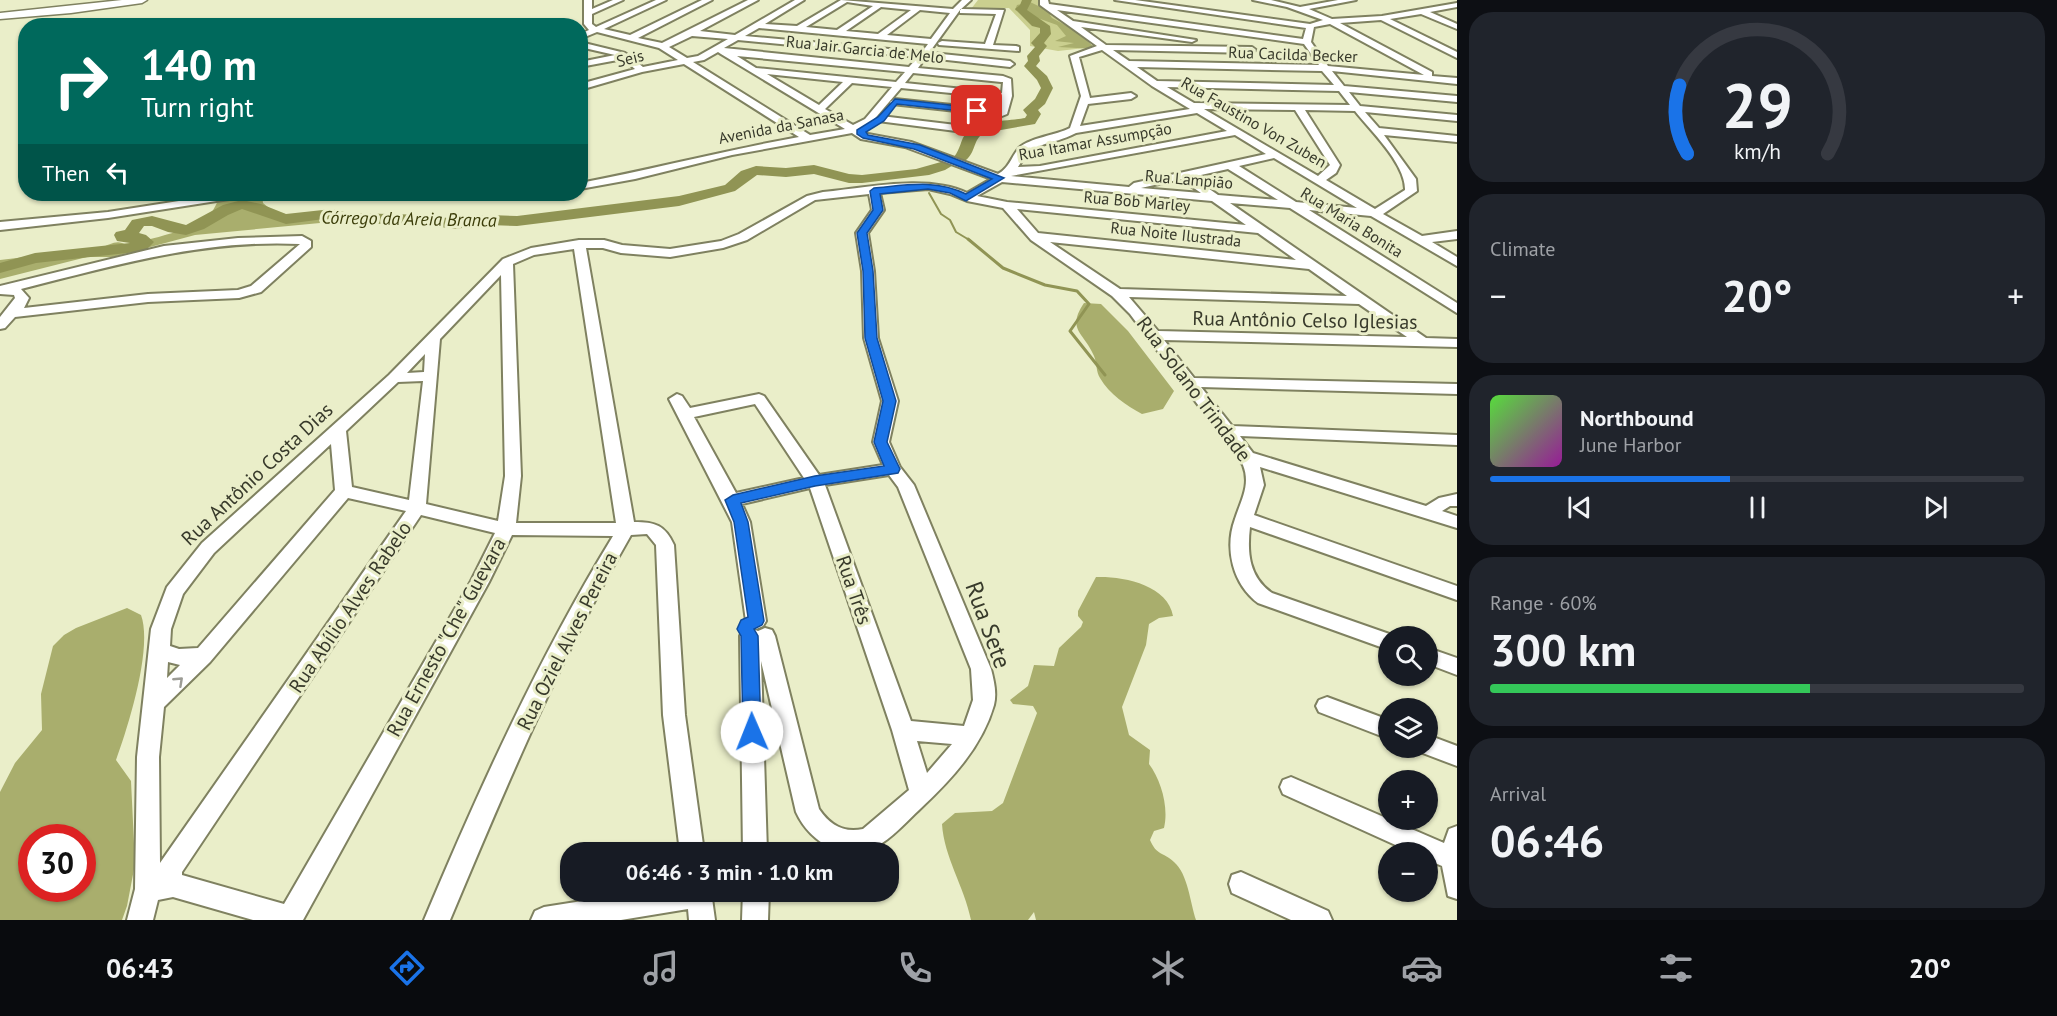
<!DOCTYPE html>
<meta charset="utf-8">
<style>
body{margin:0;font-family:"PT Sans",sans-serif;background:#20242c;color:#f1f3f6;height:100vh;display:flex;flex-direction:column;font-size:22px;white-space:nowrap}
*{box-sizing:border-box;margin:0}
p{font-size:20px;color:#9ea1a6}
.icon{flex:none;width:33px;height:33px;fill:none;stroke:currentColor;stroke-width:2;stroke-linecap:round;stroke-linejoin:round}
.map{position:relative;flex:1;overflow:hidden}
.side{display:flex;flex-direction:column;gap:12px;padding:12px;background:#0d0f14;width:600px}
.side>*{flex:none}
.guide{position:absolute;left:18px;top:18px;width:570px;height:183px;border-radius:24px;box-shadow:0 2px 4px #0004;background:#00695c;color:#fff;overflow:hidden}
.tools{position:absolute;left:1378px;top:626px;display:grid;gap:12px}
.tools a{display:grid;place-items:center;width:60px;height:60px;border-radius:50%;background:#171b24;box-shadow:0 2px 4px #0004;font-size:30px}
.speed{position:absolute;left:18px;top:824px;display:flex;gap:12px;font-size:30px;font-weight:700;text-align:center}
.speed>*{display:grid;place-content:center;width:78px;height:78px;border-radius:50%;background:#171b24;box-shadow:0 2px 4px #0004;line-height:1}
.speed .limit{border:9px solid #d22;background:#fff;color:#111}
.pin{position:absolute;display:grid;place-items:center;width:51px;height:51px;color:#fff;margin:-26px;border-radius:12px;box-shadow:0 3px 9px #0006}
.me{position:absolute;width:66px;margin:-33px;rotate:359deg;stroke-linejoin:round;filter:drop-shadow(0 0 4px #0008)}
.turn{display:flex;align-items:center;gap:21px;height:126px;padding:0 24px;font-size:27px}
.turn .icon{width:78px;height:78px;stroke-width:2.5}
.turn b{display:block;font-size:42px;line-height:51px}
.then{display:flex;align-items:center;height:57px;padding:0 24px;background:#0003;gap:12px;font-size:22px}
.big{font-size:45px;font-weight:700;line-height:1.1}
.side .card{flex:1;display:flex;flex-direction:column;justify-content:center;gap:9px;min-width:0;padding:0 21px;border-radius:24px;background:#20242c}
.side .dial{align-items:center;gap:0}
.dial svg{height:156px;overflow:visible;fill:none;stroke:#363941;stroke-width:7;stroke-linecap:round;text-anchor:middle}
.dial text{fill:#f1f3f6;stroke:none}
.song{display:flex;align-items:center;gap:18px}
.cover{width:72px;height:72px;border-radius:9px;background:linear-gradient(135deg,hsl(110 70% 55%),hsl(300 70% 35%))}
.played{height:6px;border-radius:3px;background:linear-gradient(90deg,#1a73e8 45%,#363941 45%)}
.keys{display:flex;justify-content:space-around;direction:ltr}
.heat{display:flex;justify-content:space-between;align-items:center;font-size:33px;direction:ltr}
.charge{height:9px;border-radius:4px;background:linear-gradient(90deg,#34c759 60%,#363941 0)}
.trip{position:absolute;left:560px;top:842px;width:339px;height:60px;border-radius:24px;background:#171b24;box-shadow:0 2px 4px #0004;font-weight:700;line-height:60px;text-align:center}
.menu{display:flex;height:96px;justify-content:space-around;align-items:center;background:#090b0e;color:#9ea1a6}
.menu .icon{width:42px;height:42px}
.menu .current{color:#1a73e8}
.menu b{font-size:27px;color:#f1f3f6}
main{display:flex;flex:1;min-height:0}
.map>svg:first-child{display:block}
</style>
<main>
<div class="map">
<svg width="1457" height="920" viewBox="0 0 1457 920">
<rect width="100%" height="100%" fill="#eaeec9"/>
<path fill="#cacf8f" d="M978 0H1039L1040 5 1094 47 1058 51 1030 46V30L1009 8 971 9Z"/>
<path fill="#a9ae6d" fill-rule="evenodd" d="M1030 2 1053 13 1050 15 1052 18 1078 32 1096 49 1058 47 1074 43 1055 41 1066 36 1057 25 1015 10 1017 5Z
M223 194H262L263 203 275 213 318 217 320 223 195 235 113 257H87L0 279V260L101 248C110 244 118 239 126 245 147 240 198 229 211 213 216 207 217 200 223 194Z
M1084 303 1101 304 1128 331 1174 391 1163 409 1142 414C1127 406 1109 394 1100 378 1096 372 1097 363 1094 356 1084 332 1066 330 1084 303Z
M1096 577C1123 576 1168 585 1173 616L1159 618 1149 624 1146 645 1122 707 1129 735 1150 750 1149 764C1161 780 1169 807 1164 828L1154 831 1150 840C1157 856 1162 851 1174 862 1188 874 1190 902 1196 920H1036L1034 912 1028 920H971C964 886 944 857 942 824L955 813 992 811 1003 803 1037 713 1033 706 1013 704 1010 700 1028 686 1034 665 1054 666 1059 648 1081 627 1083 622 1078 616V611Z
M127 608 141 615C153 648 128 727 116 760L131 781 135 864 127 906 122 920H0V792L15 763 42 730 41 694 53 646 64 635 76 628ZM32 837H82V888H32Z"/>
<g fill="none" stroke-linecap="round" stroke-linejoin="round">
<path stroke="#909454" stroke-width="2" d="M929 193 941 214 950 220 956 232 971 241"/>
<path stroke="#909454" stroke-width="3" d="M968 239 1003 268 1045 285 1077 291 1089 304 1070 331 1105 375"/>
<path fill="#909454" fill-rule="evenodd" d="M1022 0H1032L1027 10 1050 26 1051 34 1044 43 1047 46 1039 56 1040 61 1036 66 1047 76 1053 88 1045 104 1038 110 1041 114 1035 124 984 133C973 139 976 152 966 160H956L954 157C961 148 960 141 966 133 974 121 1011 121 1025 118L1027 115 1023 110 1035 99 1041 88 1037 80 1024 66 1028 61 1027 56 1035 47 1031 43 1040 33V28L1032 26 1015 9 1020 5Z
M948 160 955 164 945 170 929 175 862 183H849L814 174 786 177 757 175 735 191 679 206 517 226 489 225 453 229 430 225 345 223 324 219 286 224 242 209 228 215 204 229 186 235 168 232 152 226H144L139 233 146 235 154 242 145 251 36 263 0 273V263L35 253 130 243 117 241 114 235 116 232 125 230 132 220 152 216 186 225 223 205 242 200 261 204 286 214 332 209 348 213 430 215 453 219 489 215 517 216 679 196 725 185 741 171 756 166 786 168 814 165 849 174 862 175 916 169Z"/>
<defs>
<path id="minor" d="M584 0H592V9L613 0H623L592 14V24L596 27 656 0H666L604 29 630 35 702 0H712L638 38 662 43 748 0H758L700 31 735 35 795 0H804L765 24 797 26 841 0 953 9 962 0H971L960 10 918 68 1003 76 1011 79 1012 96 1007 114 1002 116 892 104 890 102 895 99 999 110 1001 98 901 88 871 123 860 130 868 134 911 142 998 174C1010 167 1011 157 1019 148 1029 138 1057 135 1070 128L1081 96 1070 56 1097 46 1040 5V0H1048L1049 4 1303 39 1306 28 1115 0H1135L1310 24 1323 20 1287 7 1253 0H1271L1300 7 1338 0H1356L1309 9 1332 19 1382 16 1457 3V7L1430 12 1457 24V29L1421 14 1390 19 1457 52V58L1381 20 1340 23 1432 72V76L1457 78V84L1332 71 1344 86 1457 96V102L1349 92 1360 106 1457 115V121L1365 112 1379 128 1457 136V142L1384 135 1416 179 1417 191 1383 214 1422 236 1457 231V239L1432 242 1457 257V266L1371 216 1309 210 1457 303V313L1290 208 1230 203 1426 338 1457 339V347L1164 340 1194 378 1457 384V394L1201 387 1232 426 1457 435V445L1240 436 1253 453 1426 506 1439 498 1457 494V506H1450L1442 511 1457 516V528L1260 467 1264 485 1254 515 1457 586V600L1250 527C1247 553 1249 577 1272 593L1395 636H1389V650L1258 603C1233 584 1224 549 1235 519 1241 500 1251 485 1243 465L1130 314 1112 296 1031 240 1003 208 967 201 950 194 928 189 880 193 884 210 868 233 874 271 878 338 898 401 889 442 900 467 914 485 991 669C994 681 997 693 994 705 982 747 951 780 920 809 908 820 896 834 882 843 849 865 811 845 796 812L761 661 767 852H743L740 636 743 630 750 628 758 631 765 628 772 630 775 636 819 809C830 825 843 833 863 829L909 790 892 730 810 488 742 504 750 522 766 621 763 626 756 629 749 626 746 621 732 522 669 399 677 394 682 396 690 408 759 394 764 396 819 475 883 465 873 442 882 401 864 338 862 271 856 233 872 210 869 194 815 200 747 240 723 248 670 257 621 253 603 248H586L634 522C655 522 665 525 674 545L685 715 704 852H680L663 715 656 545 647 534 631 535C560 658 505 789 450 920H424C479 789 539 657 613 536L512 535 489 582 303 920H253L173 897 158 900 153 920H127L135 889 137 757 151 629 167 587 202 543 389 375 503 259 531 248 579 240H604L622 245 670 249 721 241 739 234 807 196 823 192C866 188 927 174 967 193L991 179 905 147 861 139 852 133 732 155 635 179 580 189V183C654 169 726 150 799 137L684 64 642 72 580 90V84L635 69 623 59 580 67V62L615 55 580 47V42L625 53 643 67 678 60 659 48 597 32 580 39V34L589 30 584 24ZM847 2 873 6 837 30 806 27ZM881 7 911 10 878 34 846 31ZM920 10 950 13 931 39 887 35ZM1057 10 1304 44 1319 65 1129 61 1113 50 1252 53 1256 50 1252 47 1106 45 1081 27 1192 42 1196 40 1073 21ZM1330 24 1424 75 1328 66 1311 42 1314 27ZM759 28 928 44 922 52 745 36ZM692 36 728 39 698 56 687 58 669 47ZM738 40 918 57 909 67 724 48ZM1102 50 1152 86 1190 109 1080 126 1088 104 1131 99 1136 96 1131 93 1090 98 1079 57ZM718 52 721 54 845 129 810 135 693 62 704 60ZM737 56 905 72 896 82 756 68ZM1137 67 1322 71 1334 85 1157 81ZM913 73 1001 82H1003L1002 93 905 83ZM767 74 843 82 819 105ZM852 83 892 87 865 119 853 125 825 109ZM1167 87 1339 91 1350 105 1194 103ZM1204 109 1295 110 1330 165 1318 176ZM1305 110 1355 111C1370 130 1406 164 1405 190L1375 209 1326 180 1336 173 1340 165ZM1197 113 1227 131 1040 166 1018 167C1035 138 1050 147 1076 133ZM1235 135 1266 154 1134 183 1129 187 1011 176ZM1274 158 1357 208 1296 202 1239 166ZM1228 169 1278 200 1218 195 1192 177ZM1181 179 1201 193 1141 188ZM1002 182 1212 201 1246 225 1007 202 977 196ZM1017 209 1258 233 1296 260 1038 233ZM1050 242 1309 269 1347 296 1120 289ZM574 249 616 523H516L521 476 513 264 534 255ZM501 275 505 476 498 521 426 504 440 339ZM1129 297 1359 304 1407 337 1158 331ZM425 354 424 372 407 373ZM423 381 409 500 352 487 346 431 398 382ZM755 404 804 478 736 493 694 417ZM331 444 335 490 198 648 179 649 170 646 171 629 183 594 214 553ZM889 475 898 487 971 669 973 700 964 726 911 721 825 485ZM348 498 406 511 160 863 159 757 164 707 210 662ZM421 515 495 533 471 581 284 904 182 875V872ZM168 662 180 665 167 678ZM917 741 952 744 927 773Z
M963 9 1004 10 993 45 1016 46 1019 47V51L939 45 938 43 942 41 985 44 996 14 960 13V9Z
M932 53 1010 61 1014 64 1010 67 929 58 928 56Z
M881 116 956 125 961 128 956 131 878 121 876 119Z
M224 194H248L242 197 108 218 0 230V222L108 212Z
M302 236 311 241V247L261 292 239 298 148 302 15 317 5 328 0 329V317L15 298 14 295 0 294V286L164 246 238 238ZM300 244 251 286 238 290 148 294 24 308 29 298 21 289C112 266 205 239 300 244Z
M1428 648 1457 658V675L1428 664Z
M1327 697 1389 720V739L1319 712 1316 706 1319 700Z
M1428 735 1457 746V766L1420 752 1418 747H1428Z
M1291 777 1444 843 1449 829 1457 826V899L1448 896 1442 866 1428 860V852H1411L1283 794 1280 787 1283 780Z
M1241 872 1328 911 1332 920H1291L1232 893 1229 884 1232 875Z
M646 891H711L715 920H689L688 909 621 920H531L535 911 544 907Z
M743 891H769L768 920H742Z"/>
<path id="major" d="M122 0H147L142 3 71 13 0 19V13Z"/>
</defs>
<use href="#minor" stroke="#7f8160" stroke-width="4"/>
<use href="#major" stroke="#7f8160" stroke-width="3"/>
<use href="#minor" fill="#fff" fill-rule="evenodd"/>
<use href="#major" fill="#fff" fill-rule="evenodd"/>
</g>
<defs><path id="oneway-chevron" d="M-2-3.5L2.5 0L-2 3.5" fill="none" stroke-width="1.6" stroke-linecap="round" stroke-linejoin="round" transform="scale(1.5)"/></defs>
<use stroke="#9c9c95" href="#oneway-chevron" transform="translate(179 681) rotate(-43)"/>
<path fill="#1a73e8" stroke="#114b97" stroke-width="1.5" d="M895 99 977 108 981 111 977 113 897 104 884 121 866 132 868 135 920 145 1004 178 966 201 950 193 928 189 880 194 883 210 867 233 873 271 877 338 896 401 887 442 900 469 898 473 815 486 741 503 748 522 764 621 762 625 754 629 758 636 761 732 758 738 752 740 745 738 743 732 741 636 737 629 741 620 748 617 734 522 725 500 733 495 815 476 884 466 874 442 883 401 865 338 863 271 857 233 873 210 870 191 874 188C907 185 936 179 966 194L992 179 914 149 863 138 857 134V130L878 117Z"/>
<g text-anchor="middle" stroke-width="6" stroke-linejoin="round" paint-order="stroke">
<g font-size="16" fill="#383a2b" stroke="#eaeec9">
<text transform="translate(865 49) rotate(6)" y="6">Rua Jair Garcia de Melo</text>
<text transform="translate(1293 54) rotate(2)" y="6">Rua Cacilda Becker</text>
<text transform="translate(630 58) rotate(-14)" y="6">Seis</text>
<text transform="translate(1254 122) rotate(30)" y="6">Rua Faustino Von Zuben</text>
<text transform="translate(781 126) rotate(-11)" y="6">Avenida da Sanasa</text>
<text transform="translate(1095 141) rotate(-10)" y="6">Rua Itamar Assumpção</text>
<text transform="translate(1189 179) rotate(5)" y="6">Rua Lampião</text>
<text transform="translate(1137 201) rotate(5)" y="6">Rua Bob Marley</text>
<text transform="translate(1352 222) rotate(32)" y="6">Rua Maria Bonita</text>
<text transform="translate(1176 234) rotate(6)" y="6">Rua Noite Ilustrada</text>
</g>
<g font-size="18" font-style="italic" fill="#3b3d09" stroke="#eaeec9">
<text transform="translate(409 219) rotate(1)" y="6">Córrego da Areia Branca</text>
</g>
<g font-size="20" fill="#383a2b" stroke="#eaeec9">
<text transform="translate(1305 320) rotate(1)" y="7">Rua Antônio Celso Iglesias</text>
<text transform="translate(1194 389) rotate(53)" y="7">Rua Solano Trindade</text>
<text transform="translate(257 474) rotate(-43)" y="7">Rua Antônio Costa Dias</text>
<text transform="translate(854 590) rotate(71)" y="7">Rua Três</text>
<text transform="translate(350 607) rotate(-56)" y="7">Rua Abílio Alves Rabelo</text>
<text transform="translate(446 637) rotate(-61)" y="7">Rua Ernesto "Che" Guevara</text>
<text transform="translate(567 641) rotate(-63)" y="7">Rua Oziel Alves Pereira</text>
</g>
<g font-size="24" fill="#383a2b" stroke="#eaeec9">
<text transform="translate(988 625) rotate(70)" y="8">Rua Sete</text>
</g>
</g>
</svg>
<div class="tools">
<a><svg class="icon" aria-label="search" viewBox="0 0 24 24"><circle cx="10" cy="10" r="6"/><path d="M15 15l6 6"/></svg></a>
<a><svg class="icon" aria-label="layers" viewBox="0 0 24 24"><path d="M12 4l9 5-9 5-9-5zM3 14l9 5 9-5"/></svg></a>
<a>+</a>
<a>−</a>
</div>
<div class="speed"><div class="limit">30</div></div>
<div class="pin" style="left:977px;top:111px;background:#d93025"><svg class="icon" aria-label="arrive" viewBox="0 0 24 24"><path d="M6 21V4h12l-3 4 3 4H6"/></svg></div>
<svg class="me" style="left:752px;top:732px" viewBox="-20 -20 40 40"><circle r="19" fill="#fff"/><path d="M0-13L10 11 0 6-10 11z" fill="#1a73e8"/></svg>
<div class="trip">06:46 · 3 min · 1.0 km</div>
<div class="guide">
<div class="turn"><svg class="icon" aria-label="right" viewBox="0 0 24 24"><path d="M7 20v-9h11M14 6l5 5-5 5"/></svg><div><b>140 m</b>Turn right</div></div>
<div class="then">Then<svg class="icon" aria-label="left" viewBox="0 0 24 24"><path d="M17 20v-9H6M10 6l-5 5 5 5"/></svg></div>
</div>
</div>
<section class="side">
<div class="card dial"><svg viewBox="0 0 100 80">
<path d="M14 69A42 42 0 1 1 86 69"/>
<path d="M14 69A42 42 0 0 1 10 34" stroke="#1a73e8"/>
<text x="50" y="56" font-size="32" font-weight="700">29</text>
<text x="50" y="72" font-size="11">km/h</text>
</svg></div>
<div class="card"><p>Climate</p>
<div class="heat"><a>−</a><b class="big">20°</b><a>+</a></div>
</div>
<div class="card">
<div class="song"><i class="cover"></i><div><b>Northbound</b><p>June Harbor</p></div></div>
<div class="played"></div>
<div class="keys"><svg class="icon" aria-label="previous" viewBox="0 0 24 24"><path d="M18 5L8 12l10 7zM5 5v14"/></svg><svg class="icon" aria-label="pause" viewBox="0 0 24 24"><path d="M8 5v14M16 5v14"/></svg><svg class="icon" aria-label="next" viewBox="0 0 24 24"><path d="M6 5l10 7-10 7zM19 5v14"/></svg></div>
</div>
<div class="card"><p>Range · 60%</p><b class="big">300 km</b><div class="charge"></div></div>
<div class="card"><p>Arrival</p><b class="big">06:46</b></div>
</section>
</main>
<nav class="menu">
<b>06:43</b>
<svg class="icon current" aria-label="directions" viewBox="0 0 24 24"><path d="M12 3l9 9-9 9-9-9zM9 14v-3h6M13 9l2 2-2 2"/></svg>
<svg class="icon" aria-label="music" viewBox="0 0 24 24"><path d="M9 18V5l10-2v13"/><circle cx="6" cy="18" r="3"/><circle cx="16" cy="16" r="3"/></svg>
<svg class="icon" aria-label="phone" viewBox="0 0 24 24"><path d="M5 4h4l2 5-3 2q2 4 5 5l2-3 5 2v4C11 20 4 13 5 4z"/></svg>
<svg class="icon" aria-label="climate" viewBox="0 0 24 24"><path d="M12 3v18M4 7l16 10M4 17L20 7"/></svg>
<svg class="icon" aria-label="car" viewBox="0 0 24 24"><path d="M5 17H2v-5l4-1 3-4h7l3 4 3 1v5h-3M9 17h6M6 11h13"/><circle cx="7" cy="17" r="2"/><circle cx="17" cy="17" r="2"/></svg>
<svg class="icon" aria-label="filters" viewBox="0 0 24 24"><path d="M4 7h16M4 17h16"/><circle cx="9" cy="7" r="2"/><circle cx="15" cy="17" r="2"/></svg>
<b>20°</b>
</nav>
